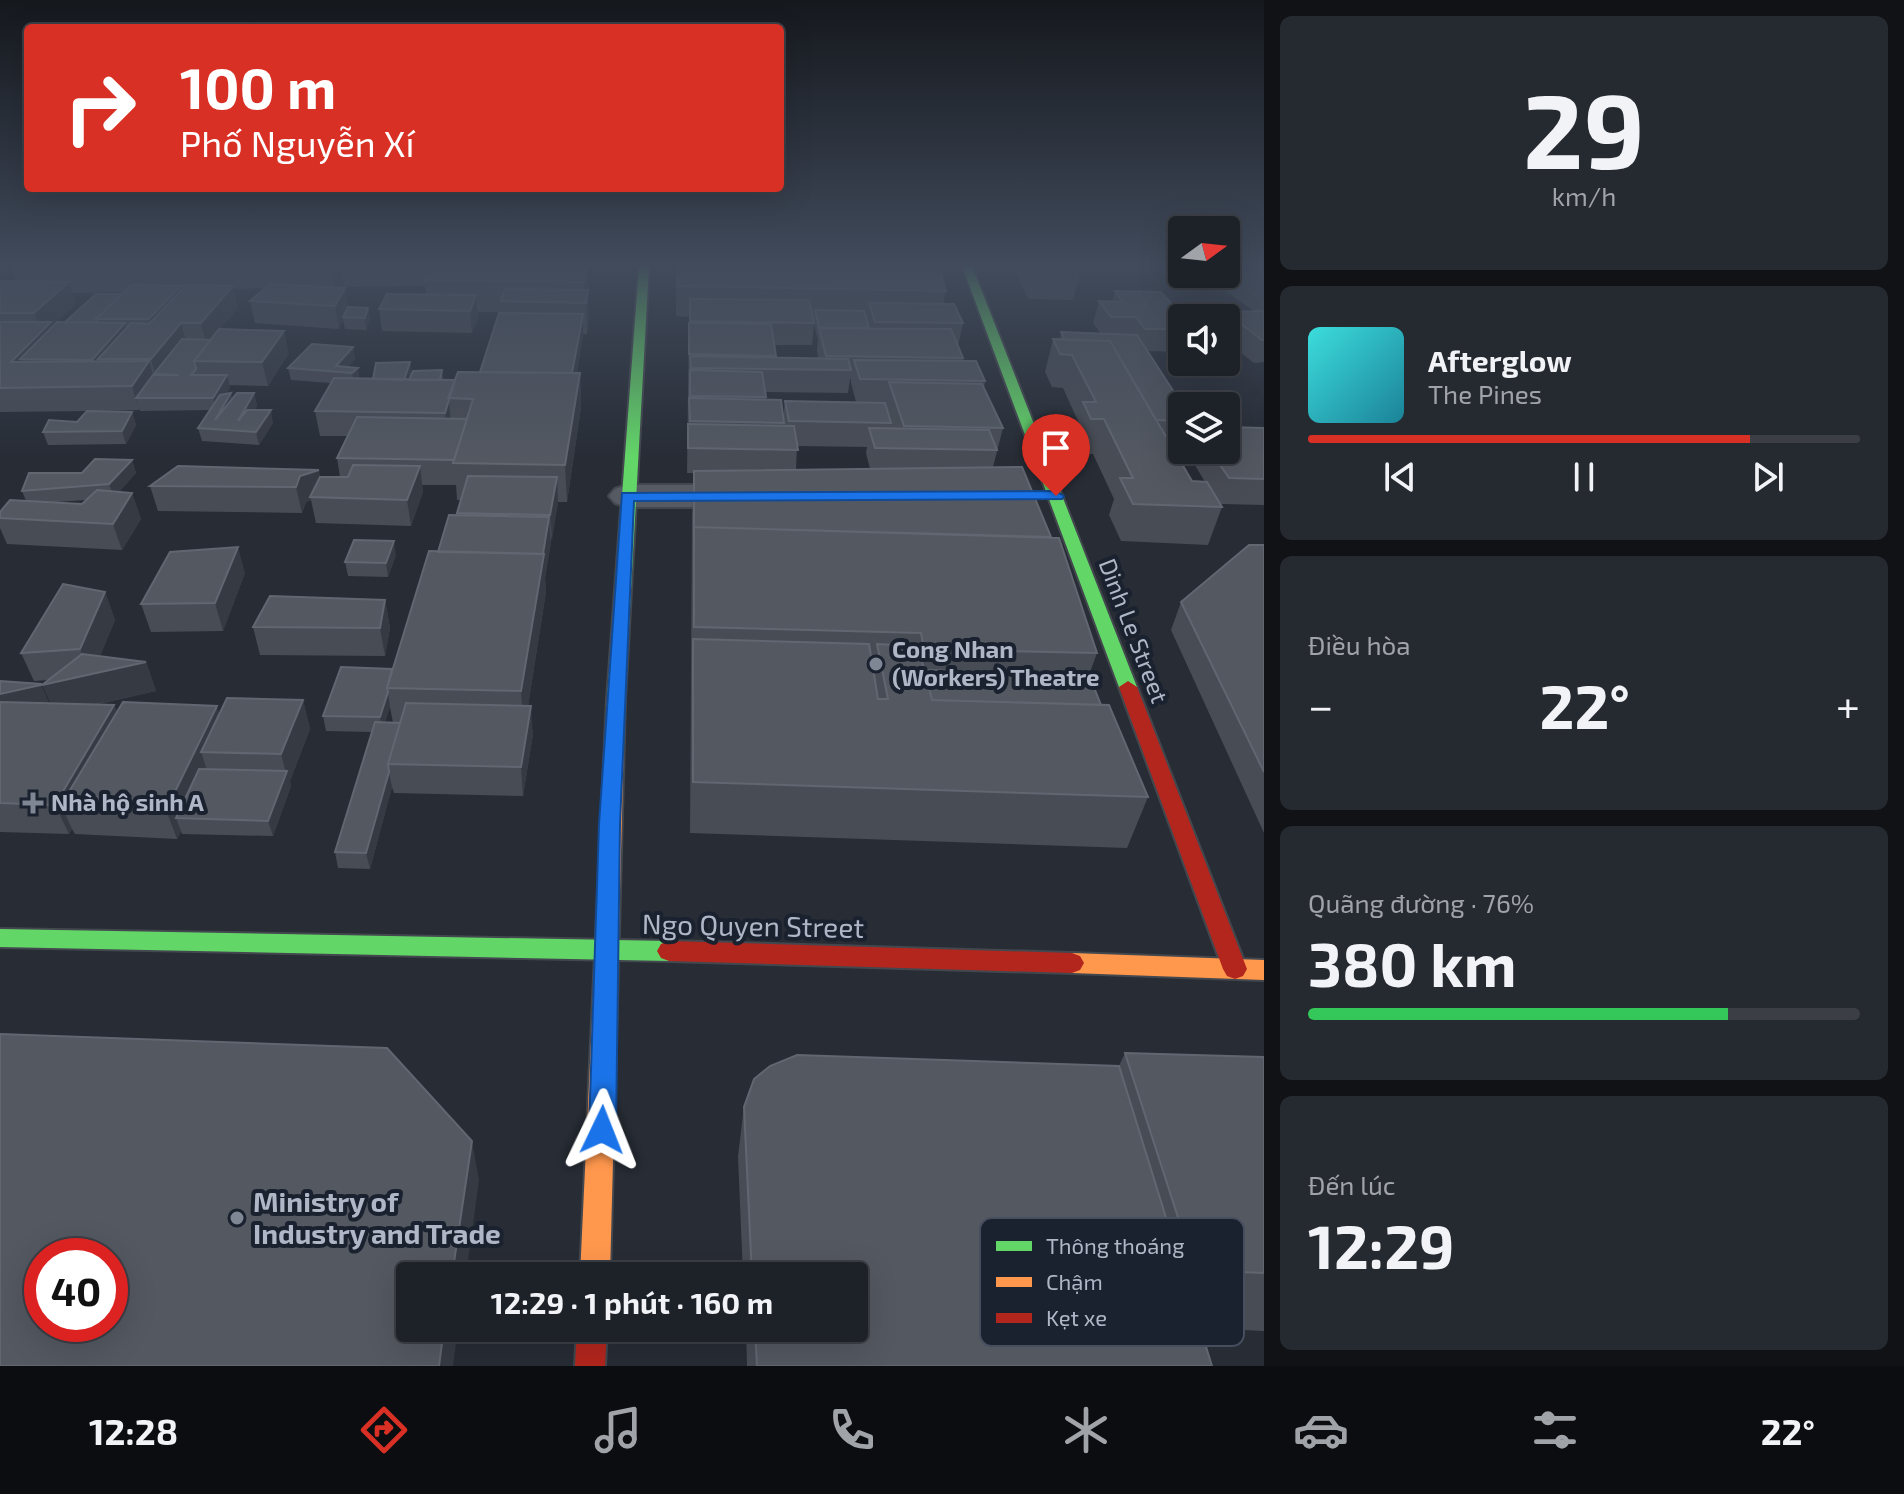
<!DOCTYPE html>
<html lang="vi">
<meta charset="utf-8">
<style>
body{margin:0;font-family:"Exo 2",sans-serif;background:#252930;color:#f1f3f6;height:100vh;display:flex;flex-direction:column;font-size:30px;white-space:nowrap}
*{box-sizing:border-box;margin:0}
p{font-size:26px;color:#a0a3a8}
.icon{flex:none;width:44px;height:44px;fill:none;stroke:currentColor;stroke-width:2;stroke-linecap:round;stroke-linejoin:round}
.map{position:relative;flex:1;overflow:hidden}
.drawer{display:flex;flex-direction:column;gap:16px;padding:16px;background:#101216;width:640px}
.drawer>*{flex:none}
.banner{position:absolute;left:24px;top:24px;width:760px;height:168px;border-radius:8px;box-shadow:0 8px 32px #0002,0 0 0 2px #3b3e45;background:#d93025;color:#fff;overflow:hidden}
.needle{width:52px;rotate:75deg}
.fabs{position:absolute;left:1168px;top:216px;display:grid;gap:16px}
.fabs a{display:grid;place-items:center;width:72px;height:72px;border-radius:8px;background:#1d2128;box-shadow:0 8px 32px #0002,0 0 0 2px #3b3e45;font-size:40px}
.speed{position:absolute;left:24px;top:1238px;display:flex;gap:16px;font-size:40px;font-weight:700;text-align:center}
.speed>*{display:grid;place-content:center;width:104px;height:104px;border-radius:50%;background:#1d2128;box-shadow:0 8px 32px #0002,0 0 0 2px #3b3e45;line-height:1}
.speed .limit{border:12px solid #d22;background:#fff;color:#111}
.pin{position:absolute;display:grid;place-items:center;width:68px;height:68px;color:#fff;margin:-82px -34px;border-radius:50% 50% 50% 0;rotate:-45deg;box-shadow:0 0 8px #0007}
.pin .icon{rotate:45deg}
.me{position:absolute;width:88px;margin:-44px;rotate:2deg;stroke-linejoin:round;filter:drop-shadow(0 0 6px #0008)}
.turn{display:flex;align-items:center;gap:28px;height:168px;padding:0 24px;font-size:36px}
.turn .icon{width:104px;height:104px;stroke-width:2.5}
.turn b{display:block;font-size:56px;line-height:68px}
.big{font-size:60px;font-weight:700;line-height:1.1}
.drawer .tile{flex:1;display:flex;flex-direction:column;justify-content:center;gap:12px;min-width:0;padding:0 28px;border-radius:12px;background:#252930}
.drawer .dial{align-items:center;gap:0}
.dial b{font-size:104px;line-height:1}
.song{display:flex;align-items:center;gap:24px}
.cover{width:96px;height:96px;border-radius:12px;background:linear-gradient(135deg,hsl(180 70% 55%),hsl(190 70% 35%))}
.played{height:8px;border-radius:4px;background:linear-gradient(90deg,#d93025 80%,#3b3e45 80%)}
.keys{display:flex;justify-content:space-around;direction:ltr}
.heat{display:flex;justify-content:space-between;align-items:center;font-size:44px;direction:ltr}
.charge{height:12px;border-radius:6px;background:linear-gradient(90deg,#34c759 76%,#3b3e45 0)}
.trip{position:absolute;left:396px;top:1262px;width:472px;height:80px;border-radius:8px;background:#1d2128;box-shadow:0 8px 32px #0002,0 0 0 2px #3b3e45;font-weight:700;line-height:80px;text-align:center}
.dock{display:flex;height:128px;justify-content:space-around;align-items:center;background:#0c0d10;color:#a0a3a8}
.dock .icon{width:56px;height:56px}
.dock .active{color:#d93025}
.dock b{font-size:36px;color:#f1f3f6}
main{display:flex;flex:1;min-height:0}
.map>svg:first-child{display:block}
</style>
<main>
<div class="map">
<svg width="1264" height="1366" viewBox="0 0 1264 1366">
<rect width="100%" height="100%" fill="#272c35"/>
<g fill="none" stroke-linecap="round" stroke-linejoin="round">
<defs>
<path id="street" d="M627 485H754L766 489 772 496 766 503 754 507H627L615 503 609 496 615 489Z"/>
<path id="fast" d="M639 266H649L625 699 616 705 607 699Z
M962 266H972L1137 687 1134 691H1122L1119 687Z
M0 929 669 941 677 944 681 951 677 958 669 961 0 947Z"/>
<path id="slow" d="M616 693 625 699 610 1276H580L607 699Z
M1072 953 1264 960V980L1072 973 1064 970 1060 963 1064 956Z"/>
<path id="jam" d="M1128 681 1137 687 1247 969 1243 976 1235 979 1227 976 1223 969 1119 687Z
M669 941 1072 953 1080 956 1084 963 1080 970 1072 973 669 961 661 958 657 951 661 944Z
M577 1328H607L605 1366H575Z"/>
</defs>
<use href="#street" stroke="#43474e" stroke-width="4"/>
<use href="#fast" stroke="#43474e" stroke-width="4"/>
<use href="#slow" stroke="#43474e" stroke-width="4"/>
<use href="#jam" stroke="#43474e" stroke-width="4"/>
<use href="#street" fill="#565b63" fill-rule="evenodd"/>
<use href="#fast" fill="#63d668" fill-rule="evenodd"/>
<use href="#slow" fill="#ff974d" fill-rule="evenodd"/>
<use href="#jam" fill="#b3261e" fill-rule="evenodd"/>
</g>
<path fill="#484c55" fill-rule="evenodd" d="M11 266H587L589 321 587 334H583L577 373H580L581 407 567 502H558L551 541 545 578 546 592 528 706 533 734 523 796 394 793 392 787 370 869 338 868 335 852 372 732 326 731 323 716 392 669 438 552 457 515 461 500H457L456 485H422L423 492 411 526 316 523 311 500 306 502 302 513 158 511 150 486 321 477H340L337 458 347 436H320L315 411 331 383 291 380 288 368 353 347 355 359 348 367 359 379H373L410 362 411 374 442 370 443 380H455L480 372 502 312H478V317L472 333 382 331 379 309 426 294 425 286 344 287 345 288 348 307 368 308 370 319 366 330 345 329 343 320 339 329 255 323 250 301 264 288 233 289 238 308 220 329 289 353 268 386 229 385 230 387 226 394 231 393 232 398 254 393 257 406 254 410 273 423 259 445 202 441 198 428 210 410 140 411V409L139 410 89 411 132 412 136 425 126 444 48 445 43 432 77 422 87 411 0 412V281L17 282ZM124 292 121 294 65 322 53 327V326L76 304 72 293ZM390 707 393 723 385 722Z
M676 266H939L946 291 943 304 963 323 958 346 963 358V361L985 381 984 388 1003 428 993 467 1097 653 1089 675 1101 705 1148 797 1127 848 690 833 692 516 694 473H687L689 317 676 316ZM814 324 818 340 817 350 818 358H776L774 345H812ZM850 379H851V383L856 402 785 401 783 419 766 399 765 392 848 393ZM797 446 867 447 866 453 870 469H796Z
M1013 266H1079L1081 270 1073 300 1028 299Z
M1226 266H1264V362L1254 363 1226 341V318H1224L1226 312 1254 311 1202 274H1226Z
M1115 291 1182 318V352L1148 351 1182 406V446L1171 445 1192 481 1205 482 1186 450H1226L1264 428V505L1221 504 1222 507 1208 545 1121 541 1109 515 1114 499 1093 454H1081L1074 437 1078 421 1063 388 1052 387 1045 372 1053 339 1060 340 1061 332 1101 334 1093 323 1099 301H1112Z
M132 460 136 473 119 492 132 493 141 519 122 550 7 544 0 528V512L26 501 22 491 82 473ZM86 500 82 504 56 502Z
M1264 545V833L1171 630 1181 602Z
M396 555 388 577 348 576 345 562Z
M245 573 223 631 151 632 141 604Z
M105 592 115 620 100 656 146 662 156 691 94 705H114L117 712 220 713 303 700 310 729 290 781 291 786 273 836 182 834 181 831 177 839 75 834 72 829 69 834 0 832V681L50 703 49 680 34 681 21 653Z
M385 600 390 628 385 656 260 655 253 627Z
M1125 1053 1264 1057V1331L1200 1328 1212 1366H747L746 1328H854V1276H743L738 1156 744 1107 1119 1066Z"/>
<path fill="#363a43" d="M331 266H340L344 287 336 294Z
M586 266 587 292 584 303V282Z
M69 282 76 304 53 326 59 344 20 359 27 378 11 362 41 332 34 313Z
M181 286 187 307 156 342 149 319Z
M233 286 238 308 207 346 201 323Z
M345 288 349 310 343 317V320L339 329 335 306Z
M588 290 589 321 587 334 586 303Z
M476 295 478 317 472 333 470 311Z
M368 308 370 319 366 330 365 318Z
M583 314V336L573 400 572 376Z
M125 323 132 346 98 359 104 377 99 383 92 360Z
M181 323 187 345 155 374 151 359Z
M284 331 289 353 268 386 262 362Z
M353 347 355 359 343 373 336 366Z
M149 361 156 384 136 398 139 410 132 386Z
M410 362 411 374 405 393 403 380Z
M358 368 360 380 355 386 352 373Z
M580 373 581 407 567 502 565 465Z
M227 375 230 387 216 410 213 398Z
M231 393 234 405 215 420Z
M254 393 257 406 242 432 238 421Z
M449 401 451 426 447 438 445 413Z
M271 410 273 423 259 445 256 432Z
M132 412 136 425 126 444 122 431Z
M132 460 136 473 114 497 109 484Z
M420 466 423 492 411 526 407 500Z
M319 470 324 496 310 497 311 500 306 502 302 513 296 487 300 476Z
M557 477 558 503 552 541 550 515Z
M132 493 141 519 122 550 113 524Z
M549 517 551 544 545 578 546 592 524 732 521 691Z
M394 541 396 555 388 577 386 563Z
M238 547 245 573 223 631 215 603Z
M105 592 115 620 93 674 146 662 156 691 55 713 42 685 90 674 80 649Z
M385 600 390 628 385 656 380 628Z
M41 684 54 714 0 719V694Z
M388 692 390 707 382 732 380 717Z
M303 700 310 729 290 781 291 786 273 836 268 821 286 773 281 754Z
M114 705 125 734 61 805 72 829 69 834 55 805Z
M217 706 226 735 201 752 208 773 176 818 181 831 177 839 166 810Z
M531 706 533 734 523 796 521 767Z
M389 772 392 787 370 869 366 853Z
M472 1141 479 1180 466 1276H452Z
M444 1328H458L453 1366H439Z"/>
<path fill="#535861" stroke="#616671" stroke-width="2" fill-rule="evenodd" d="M430 266H586L584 282 424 281Z
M677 266H939L946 291 677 286Z
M1034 266H1079L1081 270 1035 269Z
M1256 266H1264V272Z
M0 281 69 282 34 313H0Z
M270 284 345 288 335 306 250 301Z
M131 285 181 286 149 319H96Z
M186 285 233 286 201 323H181L151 359H98L131 323 149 324Z
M505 289 588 290 586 303 501 301Z
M1115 291 1161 292 1185 318H1182V329H1145L1136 317H1111L1099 301 1123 302Z
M96 294H121L96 319 97 323 65 322Z
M387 294 476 295 470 311 379 309Z
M690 299 809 300 814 323 690 321Z
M869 303 954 304 963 323 875 322Z
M348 307 368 308 365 318 343 317Z
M815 310 864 311 869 328H819Z
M1264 311V340H1262L1226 312Z
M499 313 583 314 572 373 480 372Z
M0 322H51L11 362 149 361 132 386 0 388Z
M57 322 125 323 92 360 20 359Z
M689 323 771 324 776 356 689 354Z
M819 328 951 329 963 358 826 356Z
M219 329 284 331 262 362 194 361Z
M1061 332 1137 335 1183 406H1182V421L1156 420 1110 341 1065 340Z
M182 339 211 340 194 361 196 369 191 375H227L213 398H136L153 375H179L154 374Z
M1053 339 1110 341 1192 481 1207 482 1222 507 1133 504 1120 478H1133L1104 419H1091L1083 402H1096L1072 355 1060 354Z
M312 344 353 347 336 366 358 368 352 373 288 368Z
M690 356 848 359 851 370 691 368Z
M854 360 976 361 985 381 860 379Z
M410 362 404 380 373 379 376 363Z
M442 370 440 380H409L413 371Z
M690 370 762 372 766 397 690 396Z
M458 372 580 373 565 465 453 463 473 399 448 398Z
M334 378 455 380 445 413 315 411Z
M889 382 982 384 1003 428 904 426Z
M231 393 215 420 237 393H254L238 421 247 410H271L256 432 198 428 220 395Z
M689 398 781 400 784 423 690 421Z
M785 401 885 403 891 423 789 421Z
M87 411 132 412 122 431 43 432 49 420 77 422Z
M357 417 467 419 454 460 337 458Z
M688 424 794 426 798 450 688 448Z
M1226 427 1264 428V479L1229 478 1210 450H1226Z
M869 428 989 430 997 450 875 448Z
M95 459 132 460 109 484 22 491 29 473H82Z
M353 465 420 466 407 500 310 497 320 477H348Z
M178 466 319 470 300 476 296 487 150 486Z
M1022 467 1051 537 694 527V539V471Z
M468 476 557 477 550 515 457 513Z
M97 490 132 493 113 524 0 518V512L10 500 82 504Z
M449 515 549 517 543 554 438 552Z
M694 527 1059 538 1097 653 924 649 921 633 694 627Z
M354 540 394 541 386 563 345 562Z
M1249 545H1264V772L1181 602Z
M238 547 215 603 141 604 170 552Z
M429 551 544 554 521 691 387 688Z
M63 584 105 592 80 649 21 653Z
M270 596 385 600 380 628 253 627Z
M693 639 869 644 878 699H888L877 644 918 646 932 700 1109 705 1148 797 693 782Z
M82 654 146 662 42 685Z
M341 667 392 669 387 688 388 692 380 717 323 716Z
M925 670 1089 675 1101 705 932 700Z
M0 681 41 684V685L0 694Z
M227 698 303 700 281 754 201 752Z
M0 702 114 705 55 805 0 803Z
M123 702 217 706 166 810 61 805Z
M406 703 531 706 521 767 388 764Z
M375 722 400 723 388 764 389 772 366 853 335 852Z
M199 769 287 771 268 821 176 818Z
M0 1034 387 1048 472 1141 452 1276H410V1328H444L439 1366H0ZM42 1256H110V1324H42Z
M1125 1053 1264 1057V1273L1195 1270Z
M797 1055 1119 1066 1212 1366H757L755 1328H854V1276H752L744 1107 754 1079 770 1066Z"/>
<linearGradient id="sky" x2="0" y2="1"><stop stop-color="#15181d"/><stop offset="0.58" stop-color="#414b5c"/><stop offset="1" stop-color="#414b5c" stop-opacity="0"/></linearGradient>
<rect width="1264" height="458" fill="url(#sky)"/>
<path fill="#1a73e8" stroke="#114b97" stroke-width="2" d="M1056 491 1064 496 1062 499 634 501 620 824 616 1130 612 1139 602 1143 593 1139 589 1130 599 824 622 493Z"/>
<g fill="#7f8694" stroke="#1a212f" stroke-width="3">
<circle cx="876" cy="664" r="8"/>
<path d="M29 791h8v8h8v8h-8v8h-8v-8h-8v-8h8z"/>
<circle cx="237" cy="1218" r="8"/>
</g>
<g text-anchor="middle" stroke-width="8" stroke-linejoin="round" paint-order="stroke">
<g font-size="24" fill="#afb7c7" stroke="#1a212f">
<text transform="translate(1133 631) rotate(69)" y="8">Dinh Le Street</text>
</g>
<g font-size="24" font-weight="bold" fill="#afb7c7" stroke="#1a212f" text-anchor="start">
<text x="892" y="658">Cong Nhan<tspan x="892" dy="28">(Workers) Theatre</tspan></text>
<text x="51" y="811">Nhà hộ sinh A</text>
</g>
<g font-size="28" fill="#afb7c7" stroke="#1a212f">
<text transform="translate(753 926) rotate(1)" y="10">Ngo Quyen Street</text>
</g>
<g font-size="28" font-weight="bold" fill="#afb7c7" stroke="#1a212f" text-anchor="start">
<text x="253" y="1212">Ministry of<tspan x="253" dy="32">Industry and Trade</tspan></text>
</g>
</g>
<rect x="980" y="1218" width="264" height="128" rx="12" fill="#1a212f" stroke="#474e5d" stroke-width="2"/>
<rect x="996" y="1241" width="36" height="10" fill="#63d668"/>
<rect x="996" y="1277" width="36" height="10" fill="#ff974d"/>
<rect x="996" y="1313" width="36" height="10" fill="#b3261e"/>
<g font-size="22" fill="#afb7c7">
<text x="1046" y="1254">Thông thoáng</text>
<text x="1046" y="1290">Chậm</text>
<text x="1046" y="1326">Kẹt xe</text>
</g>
</svg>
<div class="fabs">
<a><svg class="needle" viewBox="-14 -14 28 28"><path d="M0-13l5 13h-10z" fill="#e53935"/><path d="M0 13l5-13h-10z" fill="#a0a3a8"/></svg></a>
<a><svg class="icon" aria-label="sound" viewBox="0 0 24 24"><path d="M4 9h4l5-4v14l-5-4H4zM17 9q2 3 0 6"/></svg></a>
<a><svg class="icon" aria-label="layers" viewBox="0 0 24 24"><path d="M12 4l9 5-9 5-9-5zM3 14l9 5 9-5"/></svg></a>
</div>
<div class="speed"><div class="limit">40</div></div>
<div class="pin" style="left:1056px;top:496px;background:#d93025"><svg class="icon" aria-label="arrive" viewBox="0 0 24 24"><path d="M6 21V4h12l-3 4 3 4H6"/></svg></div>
<svg class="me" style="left:602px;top:1130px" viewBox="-20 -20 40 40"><path d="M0-17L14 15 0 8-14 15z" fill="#1a73e8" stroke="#fff" stroke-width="4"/></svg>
<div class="trip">12:29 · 1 phút · 160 m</div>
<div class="banner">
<div class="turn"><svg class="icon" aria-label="right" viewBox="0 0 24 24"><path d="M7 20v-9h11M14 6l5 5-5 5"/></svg><div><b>100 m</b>Phố Nguyễn Xí</div></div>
</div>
</div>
<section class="drawer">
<div class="tile dial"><b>29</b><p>km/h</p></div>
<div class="tile">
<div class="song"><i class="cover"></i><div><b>Afterglow</b><p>The Pines</p></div></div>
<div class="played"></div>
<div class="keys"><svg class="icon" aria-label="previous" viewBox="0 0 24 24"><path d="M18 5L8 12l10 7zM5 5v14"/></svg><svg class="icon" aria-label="pause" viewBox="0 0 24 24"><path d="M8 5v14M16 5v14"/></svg><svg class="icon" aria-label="next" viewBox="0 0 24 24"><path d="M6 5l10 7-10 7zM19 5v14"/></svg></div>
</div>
<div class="tile"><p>Điều hòa</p>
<div class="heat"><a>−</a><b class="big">22°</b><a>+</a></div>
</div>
<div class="tile"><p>Quãng đường · 76%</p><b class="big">380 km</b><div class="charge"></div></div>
<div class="tile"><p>Đến lúc</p><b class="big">12:29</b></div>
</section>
</main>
<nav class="dock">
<b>12:28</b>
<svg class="icon active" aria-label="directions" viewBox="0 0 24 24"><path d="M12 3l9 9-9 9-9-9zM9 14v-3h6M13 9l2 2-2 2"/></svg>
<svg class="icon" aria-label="music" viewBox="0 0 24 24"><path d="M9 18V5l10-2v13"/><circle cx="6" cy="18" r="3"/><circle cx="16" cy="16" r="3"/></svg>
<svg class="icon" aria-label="phone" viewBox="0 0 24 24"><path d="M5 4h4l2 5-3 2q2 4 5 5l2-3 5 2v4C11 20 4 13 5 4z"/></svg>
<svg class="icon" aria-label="climate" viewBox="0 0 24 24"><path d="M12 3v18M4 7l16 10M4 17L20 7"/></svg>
<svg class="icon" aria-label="car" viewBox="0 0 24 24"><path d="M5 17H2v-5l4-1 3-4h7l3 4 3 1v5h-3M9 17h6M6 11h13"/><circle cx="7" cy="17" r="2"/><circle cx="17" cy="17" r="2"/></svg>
<svg class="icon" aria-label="filters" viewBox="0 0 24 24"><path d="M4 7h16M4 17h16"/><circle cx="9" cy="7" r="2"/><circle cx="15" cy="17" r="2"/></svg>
<b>22°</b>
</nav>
